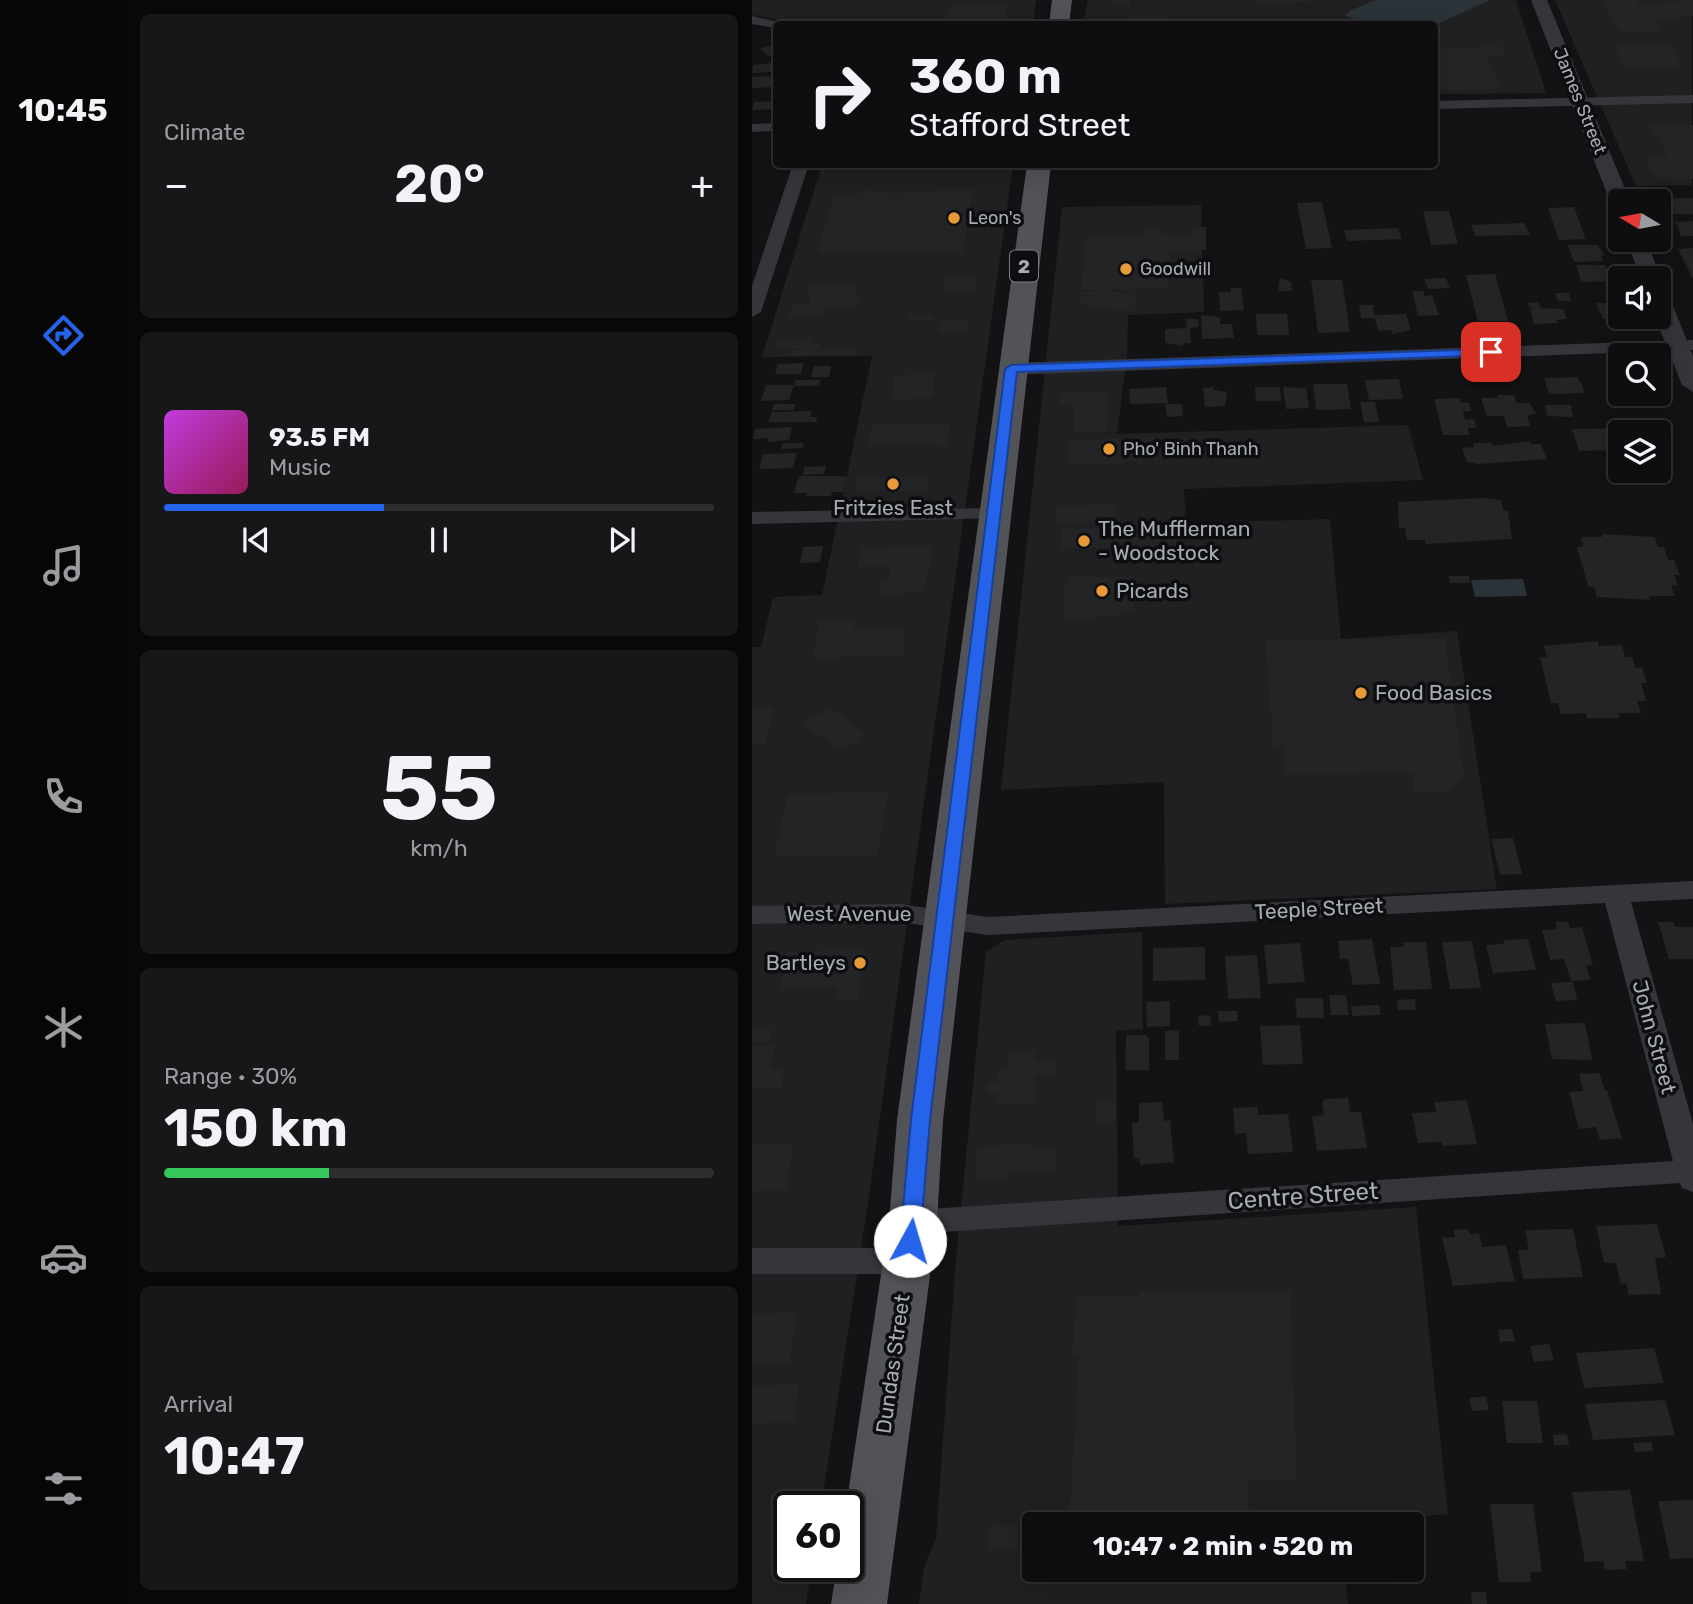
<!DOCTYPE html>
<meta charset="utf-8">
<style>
body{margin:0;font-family:Rubik,sans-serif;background:#171719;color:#f1f3f6;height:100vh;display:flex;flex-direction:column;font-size:26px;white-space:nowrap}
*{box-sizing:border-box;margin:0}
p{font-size:23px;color:#9b9c9f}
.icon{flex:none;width:38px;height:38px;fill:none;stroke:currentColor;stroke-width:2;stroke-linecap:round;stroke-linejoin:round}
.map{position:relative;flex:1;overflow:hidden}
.details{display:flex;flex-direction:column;gap:14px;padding:14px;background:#080809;width:626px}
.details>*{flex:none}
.banner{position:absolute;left:21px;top:21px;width:665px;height:147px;border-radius:7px;box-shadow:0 7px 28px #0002,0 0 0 2px #2e2e30;background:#0e0e10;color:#f1f3f6;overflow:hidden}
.needle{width:46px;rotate:280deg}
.buttons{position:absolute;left:856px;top:189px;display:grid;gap:14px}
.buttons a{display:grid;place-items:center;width:63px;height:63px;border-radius:7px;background:#0e0e10;box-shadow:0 7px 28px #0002,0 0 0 2px #2e2e30;font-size:35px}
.speed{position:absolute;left:21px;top:1491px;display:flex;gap:14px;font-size:35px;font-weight:700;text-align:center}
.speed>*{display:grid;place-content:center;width:91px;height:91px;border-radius:50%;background:#0e0e10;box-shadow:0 7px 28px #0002,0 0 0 2px #2e2e30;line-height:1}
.speed .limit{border:4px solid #111;border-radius:10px;background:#fff;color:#111}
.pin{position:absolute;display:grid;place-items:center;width:60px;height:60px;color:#fff;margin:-30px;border-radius:14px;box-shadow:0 4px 10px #0006}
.me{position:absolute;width:77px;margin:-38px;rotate:6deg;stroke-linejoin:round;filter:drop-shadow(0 0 5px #0008)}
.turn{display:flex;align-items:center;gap:24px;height:147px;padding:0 21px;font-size:32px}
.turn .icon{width:91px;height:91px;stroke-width:2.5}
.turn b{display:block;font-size:49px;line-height:60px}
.big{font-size:52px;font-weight:700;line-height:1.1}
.details .tile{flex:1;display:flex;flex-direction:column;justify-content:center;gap:10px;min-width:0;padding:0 24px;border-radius:10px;background:#171719}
.details .dial{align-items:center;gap:0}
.dial b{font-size:91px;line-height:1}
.song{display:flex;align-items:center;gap:21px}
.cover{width:84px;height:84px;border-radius:10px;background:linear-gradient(135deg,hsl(290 70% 55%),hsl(330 70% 35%))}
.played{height:7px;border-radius:4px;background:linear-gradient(90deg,#2563eb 40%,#2e2e30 40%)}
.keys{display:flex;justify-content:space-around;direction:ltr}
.heat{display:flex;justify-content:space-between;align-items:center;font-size:38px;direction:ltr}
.charge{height:10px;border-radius:5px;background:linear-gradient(90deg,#34c759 30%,#2e2e30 0)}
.trip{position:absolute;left:270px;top:1512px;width:402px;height:70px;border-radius:7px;background:#0e0e10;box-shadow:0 7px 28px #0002,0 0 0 2px #2e2e30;font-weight:700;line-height:70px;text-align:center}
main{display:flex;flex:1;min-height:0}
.dock{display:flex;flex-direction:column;width:126px;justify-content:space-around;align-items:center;background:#060606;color:#9b9c9f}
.dock .icon{width:49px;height:49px}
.dock .active{color:#2563eb}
.dock b{font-size:32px;color:#f1f3f6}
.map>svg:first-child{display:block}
</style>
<main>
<nav class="dock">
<b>10:45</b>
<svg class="icon active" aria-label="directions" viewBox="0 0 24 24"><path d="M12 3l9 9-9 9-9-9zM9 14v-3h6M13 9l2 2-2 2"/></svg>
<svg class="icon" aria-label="music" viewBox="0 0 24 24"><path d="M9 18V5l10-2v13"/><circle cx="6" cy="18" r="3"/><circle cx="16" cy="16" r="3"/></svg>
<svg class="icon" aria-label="phone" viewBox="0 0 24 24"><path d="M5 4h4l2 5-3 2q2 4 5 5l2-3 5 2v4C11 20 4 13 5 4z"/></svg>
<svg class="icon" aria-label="climate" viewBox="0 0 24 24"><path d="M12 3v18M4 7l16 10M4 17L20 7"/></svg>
<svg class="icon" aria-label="car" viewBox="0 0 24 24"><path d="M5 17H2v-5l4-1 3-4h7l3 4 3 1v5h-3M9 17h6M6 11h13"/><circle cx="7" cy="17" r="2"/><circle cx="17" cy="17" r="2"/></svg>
<svg class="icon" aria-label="filters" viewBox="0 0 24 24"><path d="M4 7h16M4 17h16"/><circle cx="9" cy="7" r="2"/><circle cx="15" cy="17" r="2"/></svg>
</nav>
<section class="details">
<div class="tile"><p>Climate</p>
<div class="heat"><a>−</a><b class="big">20°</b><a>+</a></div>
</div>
<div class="tile">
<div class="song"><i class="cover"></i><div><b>93.5 FM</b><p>Music</p></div></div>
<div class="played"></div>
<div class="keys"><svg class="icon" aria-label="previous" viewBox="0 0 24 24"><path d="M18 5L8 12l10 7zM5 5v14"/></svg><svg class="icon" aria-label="pause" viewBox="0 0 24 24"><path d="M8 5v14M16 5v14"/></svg><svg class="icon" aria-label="next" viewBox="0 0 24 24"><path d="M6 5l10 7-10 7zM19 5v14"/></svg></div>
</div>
<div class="tile dial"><b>55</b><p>km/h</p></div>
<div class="tile"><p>Range · 30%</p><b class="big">150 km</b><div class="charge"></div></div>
<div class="tile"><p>Arrival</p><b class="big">10:47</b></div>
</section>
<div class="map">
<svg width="941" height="1604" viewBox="0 0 941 1604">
<rect width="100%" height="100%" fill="#131315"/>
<path fill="#1f2022" d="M0 0H284L281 24H50L0 15Z
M336 0H764L794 93 683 94 682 24H331Z
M803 0H940V185L884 186Z
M70 165H261L115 1210 69 1507H37V1566H60L54 1604H0V647H9L21 597 70 595 120 356 10 357Z
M449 205 452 312 376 315 375 355 365 434 656 425 671 480 432 489 434 523 578 519 589 639 705 631 745 889 413 904 412 782 249 790 310 207Z
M390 932 391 1029 364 1031 366 1226 664 1207 696 1514 588 1524H282V1570H592L596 1604H167L172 1568 184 1538 204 1259 234 952 252 940Z"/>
<path fill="#2a3338" d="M624 0H738L683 25 620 24 594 16 597 11Z
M771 579 775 596 723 597 719 580Z"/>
<path fill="#232426" d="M359 0H378V6H358Z
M506 0H556V2L507 4Z
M850 0H884L886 4 941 0V16L902 20 908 31H867Z
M198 5H256L253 24H194Z
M413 17 414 24H373L372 18Z
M24 45V54L16 56 8 48Z
M863 45H919L930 66 872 67Z
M749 46 754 56 734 57 749 86 742 89 682 91V48Z
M17 63H24V72L0 73 1 65Z
M24 76V87L0 88V77Z
M24 101V109L0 110 2 102Z
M899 125H941V179H904L894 159 915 156Z
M118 188 123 192 134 190 139 193 221 189 211 252 65 254 82 194H105Z
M941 198V214H921L918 209H921L912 199Z
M570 202 580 248 554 249 545 203Z
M822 207 834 239 807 240 796 208Z
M671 211H697L706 244 679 245Z
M941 221V236H929L926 226 921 222Z
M772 223 778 235 723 236 719 225Z
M440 227H454V250H417V289L329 290 333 237 391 236V229H411V235H440Z
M646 228 650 239 595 241 592 230Z
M816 245H846L853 256H849L851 261 822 262Z
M941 248V279L926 249Z
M824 265H853L860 276H857L858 281 829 282Z
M743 274 756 321H726L714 275Z
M195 278H225L223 293H189Z
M528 278 539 282 540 291H526Z
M694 278 698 288 676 289 672 279Z
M559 280H590L598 332 566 333Z
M57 285H106L102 297H108L105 306H74L72 315 36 316 40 305H56L59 296H54Z
M479 288H489L492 310 468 311 467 292H479Z
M351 291 370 292 387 300 371 312 327 303V292Z
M660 291H671L673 296 680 295 687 315 666 316Z
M803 293H817L819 301H806Z
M786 302 789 308 811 309 815 319 804 320 806 323 782 324 778 309 784 307 777 308 776 303Z
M844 303H866L868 319H851Z
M607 305H621L622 315 654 314 659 330 640 334 639 330 626 331 623 318H609Z
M504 314H535L537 335H505Z
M158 315 181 316 180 321H156Z
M449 315 468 317V324H480L482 338 450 339Z
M434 319H446L447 327 438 328 439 343H431V346L413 343V329L435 328Z
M188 321H218L216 332H186Z
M60 339 58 344 69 343 68 348 25 349 27 343 33 340Z
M105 348 104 355 39 356 40 350Z
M52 363 49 374H23L26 364Z
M62 366H79L77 377H59Z
M182 374 181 398 140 400 142 375Z
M826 377 833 393 797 394 792 378Z
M647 379 651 399 617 400 613 380Z
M44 380H68L67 386H42Z
M561 384H595L599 409 564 410Z
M14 385H42L37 400 9 401Z
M414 387 416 403 378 404 377 389Z
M462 387V390L475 392 473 406 453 407 451 388Z
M503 387H528L529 401H504Z
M531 387 554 388 557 408 534 409Z
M356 391 355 432 321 433 322 404H308V392Z
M746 395H762L764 403H777L784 413 775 416 778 426 755 427 752 416H735L729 398H746Z
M708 398 709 403H717L719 411H711L713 420 722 419 724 428H716L717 435H691L682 399Z
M608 402H623L627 422H612Z
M22 404H44L42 410H20Z
M413 404H430L431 416 415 417Z
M793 405H819L821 417 795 416Z
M60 411 58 417H65L64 422H16L20 412Z
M121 424 199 425 194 446 115 445Z
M40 427 37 440 16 442V438L1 439 3 429Z
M894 428 902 429 904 432H868V450L827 451 820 429Z
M403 437 405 460 370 462V465L317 464 316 440Z
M777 441 778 444H789L795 459 727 464 715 462 710 448 722 447 721 443H739L741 446Z
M31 443H52L51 448 29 449Z
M45 453 41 468 7 469 11 454Z
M74 466 72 474 51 475 52 467Z
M47 476H86L95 477 91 492H80L79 496H54L55 493H42Z
M178 477 176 491H103L106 478Z
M731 498 749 500 752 511H756L760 539 673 544V540H655L653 528H647L646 502Z
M363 504 364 523H303V506Z
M425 525 427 550 398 551V546L310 549V529Z
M850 534 902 537 906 547H912L916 560H922L928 575H922L926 585 919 586 923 596H897L898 600 845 597 842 587 836 586 825 547H831L829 537H850Z
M181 545 172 593 126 594 128 580H136L138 566 105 567 109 547Z
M71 546 68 562 48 563 51 547Z
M382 576V612H366V617L311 618 313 583H317V577Z
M696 576H717L718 583H698Z
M103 620 101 628 154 627 151 656 60 658 68 621Z
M693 638 712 777 697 791H663L660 773 532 775 531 746H521L513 640Z
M846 641 847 646 870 645 873 657H880L884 668 890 667 895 683H889L894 701H885L889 713H866L868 718H835L834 713 809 714 806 703H799L788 657H795L792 646Z
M0 707H22L13 744H0Z
M78 708 113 733 109 743 83 747 51 723Z
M136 792 126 855 22 857 36 794Z
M761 838 770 874 748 875 739 839Z
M803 922H816L818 928 830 927 841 965 834 966 839 980 819 981 812 959 798 960 790 930 805 929Z
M906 922H921L923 927H941V959H917Z
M620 939 628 984 601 985 596 959H588L586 941Z
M776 939 784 970 741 973 734 945 752 944 751 940Z
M720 941 729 988 698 989 690 942Z
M651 942H674L680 989 642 990 638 947H652Z
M548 943 553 982 516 984 512 945Z
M453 947V980L401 981V948Z
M114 950 106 999H83L85 987 28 988 35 951Z
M505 955 509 998 476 999 473 956Z
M821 982 825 1000 804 1001 799 983Z
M577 995H594L597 1015H579Z
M543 998H571L572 1018H545Z
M663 999 664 1010H646L645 1000Z
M418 1001V1026L395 1027 394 1002Z
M627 1005 629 1015 600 1016 599 1006Z
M466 1011H485L486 1021 467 1022Z
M458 1015 459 1025 447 1026 446 1016Z
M833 1023 840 1060 800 1059 793 1024Z
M548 1025 551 1064 511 1065 508 1026Z
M20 1029 18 1041 0 1042V1030Z
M427 1030V1060H413V1031Z
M374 1035H394L397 1039V1070H373Z
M0 1046H23L17 1070H32L29 1089H0Z
M283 1050V1060H304L303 1074 284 1075 283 1103 245 1104V1093L234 1094 235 1083 246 1082 247 1069H256L257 1051Z
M847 1073 853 1090H855L870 1138 848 1140 844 1127 827 1129 817 1092 831 1091 827 1074Z
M596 1098 598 1112H609L615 1148 565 1151 560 1117 572 1115 570 1103 573 1099Z
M715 1100 725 1144 691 1146 689 1142 666 1143 660 1113 684 1112 682 1102Z
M363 1101V1125L343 1126 344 1102Z
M410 1102 412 1121 418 1120 422 1162 388 1165 387 1158H382L380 1123 387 1122V1103Z
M506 1107V1115L536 1114 541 1152 496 1154 494 1133 483 1134 481 1108Z
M42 1144 34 1190 0 1191V1145Z
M280 1144V1150L304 1149 303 1170 256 1172V1178L223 1179 225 1146Z
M905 1224 914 1257 903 1258 909 1294 877 1295 874 1283 869 1284 864 1263H852L844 1226Z
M716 1229 718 1234 727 1233 730 1247 754 1245 763 1281 701 1286 690 1238 703 1237 701 1230Z
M821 1229 831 1277 771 1279 766 1250H777L773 1230Z
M538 1291 545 1481H496L497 1524H317L327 1355H320L324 1297H388L387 1292Z
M45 1312 38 1363 0 1364V1314Z
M760 1329 763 1341 748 1342 746 1330Z
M797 1344 802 1360 782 1362 778 1346Z
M902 1348 912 1383 832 1388 824 1353Z
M47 1384 43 1422 0 1424V1386Z
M734 1396 737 1410 720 1411 717 1398Z
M913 1400 923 1435 841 1440 833 1404Z
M750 1401H785L791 1443H755Z
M815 1434 817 1445H802L801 1435Z
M900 1442 901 1451 883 1452 881 1443Z
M878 1490 892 1561H873L875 1569 853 1570 851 1561 833 1562 820 1492Z
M941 1500V1558L918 1559 906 1501Z
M738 1504H781L790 1572H778L779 1582H747Z
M266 1525 265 1550H236L237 1526Z
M276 1528H282V1547L274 1548Z
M667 1541 673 1576 600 1580 599 1570H660V1542Z
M315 1570H497V1578H314Z
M719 1592H734L735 1604H720Z"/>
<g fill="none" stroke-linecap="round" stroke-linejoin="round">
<path fill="#34363a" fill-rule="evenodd" d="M0 16 35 24H24V28L0 24Z
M941 95V103L682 109V101Z
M24 123V131L0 132V124Z
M41 164H57L9 312 0 317V286Z
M941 340V350L259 375 250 369 259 363Z
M242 508 252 514 249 518 0 524V512Z
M941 881V899L879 902 941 1124V1192L930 1188 928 1183 161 1234 150 1231 146 1222 150 1213 161 1210 921 1161 853 903 236 935 148 922 0 924V906L148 904 236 917Z
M0 1248H156L167 1252 172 1261 167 1270 156 1274H0Z"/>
<path fill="#34363a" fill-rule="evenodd" d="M779 0H795L878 201H868V207L858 201Z
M874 240H894L909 278 906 282V278H889Z
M906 290 917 296 941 356V392L930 385 903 317H906Z"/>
<path fill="#515358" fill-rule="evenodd" d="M300 0H320L317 24H297Z
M275 164H299L191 1120 185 1222 135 1604H79L85 1566H96V1507H94L137 1222 145 1120Z"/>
</g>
<path fill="#2563eb" stroke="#184099" stroke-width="2" d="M739 349 744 350V355L265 372 178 1120 168 1241 165 1247H151L148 1241 159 1120 253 369 259 365Z"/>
<g fill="#e89a38" stroke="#0e0e10" stroke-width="2.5">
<circle cx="202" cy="218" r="7"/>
<circle cx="374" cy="269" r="7"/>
<circle cx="357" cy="449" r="7"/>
<circle cx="141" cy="484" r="7"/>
<circle cx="332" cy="541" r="7"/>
<circle cx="350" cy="591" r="7"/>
<circle cx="609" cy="693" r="7"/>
<circle cx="108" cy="963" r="7"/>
</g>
<g text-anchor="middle" stroke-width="7" stroke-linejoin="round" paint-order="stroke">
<g font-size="18" fill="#a6acb4" stroke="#0e0e10">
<text transform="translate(828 101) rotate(68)" y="6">James Street</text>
</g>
<g font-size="18" fill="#a6acb4" stroke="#0e0e10" text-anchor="start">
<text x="216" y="224">Leon's</text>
<text x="388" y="275">Goodwill</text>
<text x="371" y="455">Pho' Binh Thanh</text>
</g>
<rect fill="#0e0e10" stroke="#787d83" stroke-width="2" x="258" y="250.5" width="28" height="31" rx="5"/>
<g font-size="19" font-weight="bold" fill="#a6acb4">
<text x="272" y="273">2</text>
</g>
<g font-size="21" fill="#a6acb4" stroke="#0e0e10" text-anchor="start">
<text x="141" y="515" text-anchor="middle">Fritzies East</text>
<text x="346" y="536">The Mufflerman<tspan x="346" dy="24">- Woodstock</tspan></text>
<text x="364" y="598">Picards</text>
<text x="623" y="700">Food Basics</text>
<text x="94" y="970" text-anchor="end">Bartleys</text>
</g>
<g font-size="21" fill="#a6acb4" stroke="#0e0e10">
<text transform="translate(567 909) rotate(-3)" y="7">Teeple Street</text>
<text x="97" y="921">West Avenue</text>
<text transform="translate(902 1037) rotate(75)" y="7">John Street</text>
<text transform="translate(141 1364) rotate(-82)" y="7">Dundas Street</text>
</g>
<g font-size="24" fill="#a6acb4" stroke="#0e0e10">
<text transform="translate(551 1196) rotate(-4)" y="8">Centre Street</text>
</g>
</g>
</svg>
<div class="buttons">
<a><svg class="needle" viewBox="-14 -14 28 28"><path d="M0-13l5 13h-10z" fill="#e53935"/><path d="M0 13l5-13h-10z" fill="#9b9c9f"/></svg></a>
<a><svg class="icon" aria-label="sound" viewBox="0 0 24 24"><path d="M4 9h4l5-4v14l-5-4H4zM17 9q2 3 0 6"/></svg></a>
<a><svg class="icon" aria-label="search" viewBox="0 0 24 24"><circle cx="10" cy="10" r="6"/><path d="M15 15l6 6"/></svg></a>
<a><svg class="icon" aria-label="layers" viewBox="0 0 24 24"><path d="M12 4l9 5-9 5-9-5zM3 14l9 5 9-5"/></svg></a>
</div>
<div class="speed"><div class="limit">60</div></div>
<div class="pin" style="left:739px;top:352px;background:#d93025"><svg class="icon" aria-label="arrive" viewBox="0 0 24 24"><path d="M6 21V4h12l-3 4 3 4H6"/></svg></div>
<svg class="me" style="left:158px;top:1241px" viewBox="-20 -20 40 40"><circle r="19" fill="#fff"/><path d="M0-13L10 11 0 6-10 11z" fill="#2563eb"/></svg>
<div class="trip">10:47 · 2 min · 520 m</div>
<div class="banner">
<div class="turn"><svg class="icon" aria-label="right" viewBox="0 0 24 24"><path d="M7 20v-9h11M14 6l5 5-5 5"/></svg><div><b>360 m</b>Stafford Street</div></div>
</div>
</div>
</main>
